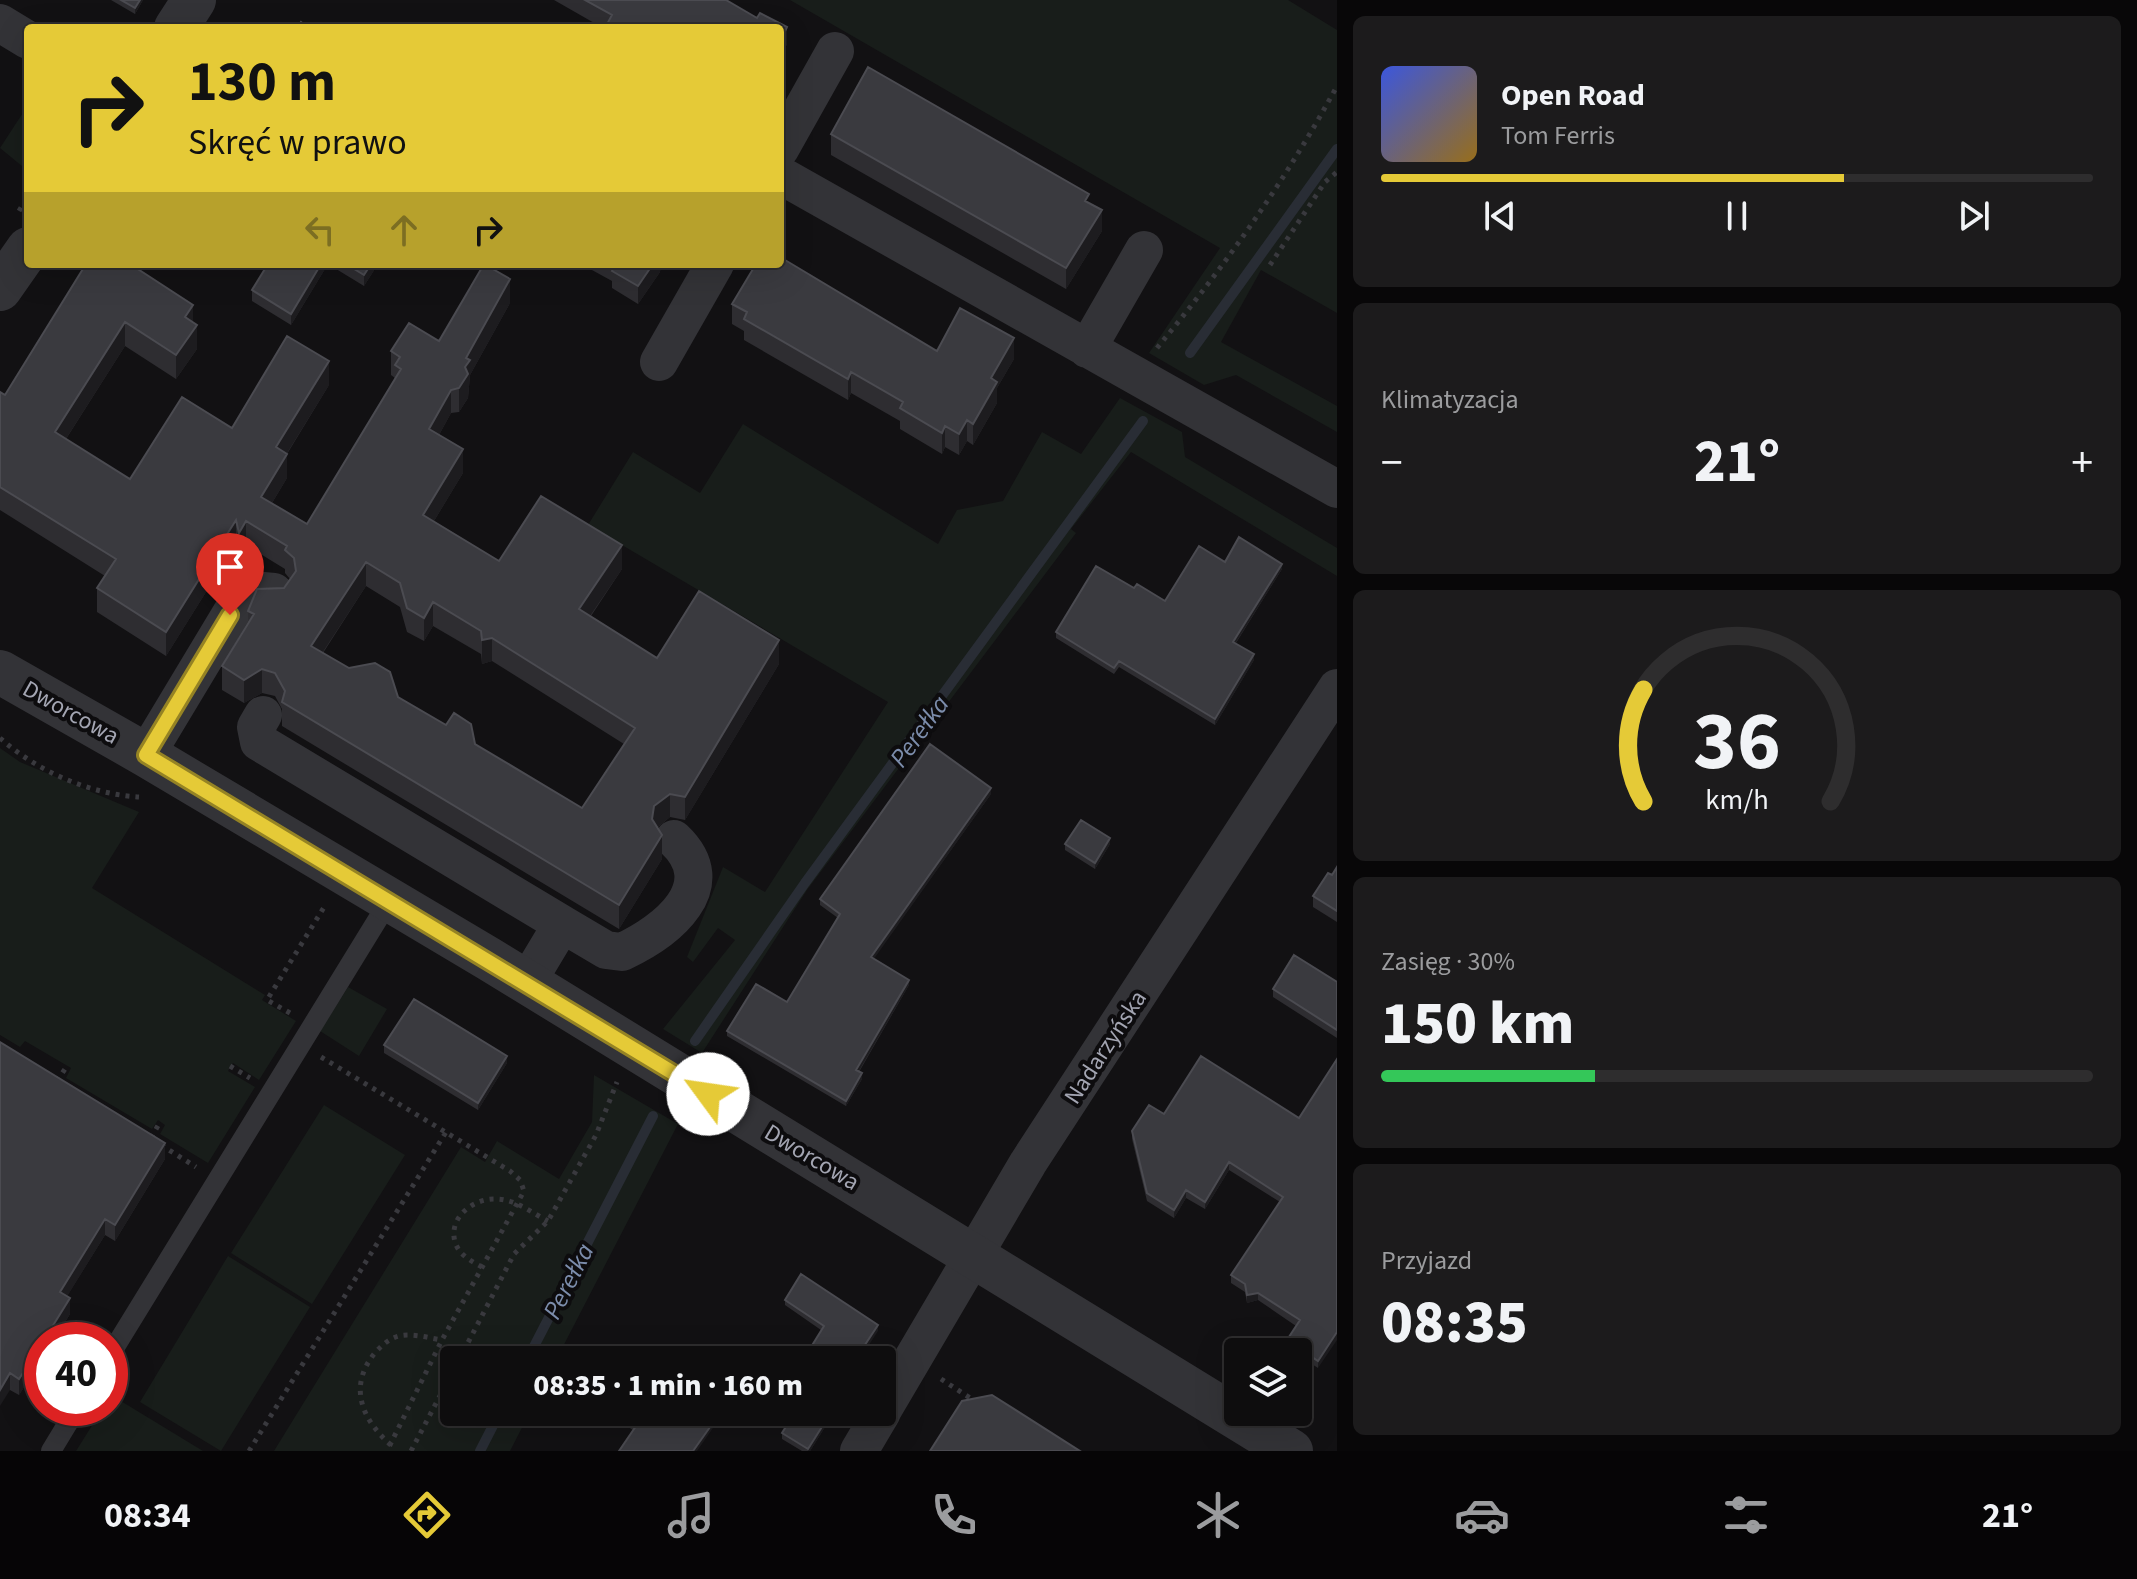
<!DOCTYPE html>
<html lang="pl">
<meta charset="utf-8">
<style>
body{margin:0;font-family:"Source Sans 3",sans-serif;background:#1c1b1c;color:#f1f3f6;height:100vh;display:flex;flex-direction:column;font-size:30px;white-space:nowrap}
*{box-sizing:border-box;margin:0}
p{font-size:26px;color:#9b9c9e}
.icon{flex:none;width:44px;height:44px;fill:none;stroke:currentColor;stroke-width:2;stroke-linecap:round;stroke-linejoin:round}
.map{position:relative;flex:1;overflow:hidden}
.drawer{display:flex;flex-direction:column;gap:16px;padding:16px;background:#080708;width:800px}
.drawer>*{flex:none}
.hud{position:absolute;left:24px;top:24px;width:760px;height:244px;border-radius:8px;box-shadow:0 8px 32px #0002,0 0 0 2px #2e2d2e;background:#e5ca37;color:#111;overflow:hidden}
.fabs{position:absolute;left:1224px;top:1338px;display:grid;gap:16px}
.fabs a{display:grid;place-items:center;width:88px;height:88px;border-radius:8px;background:#0e0d0e;box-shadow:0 8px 32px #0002,0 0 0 2px #2e2d2e;font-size:40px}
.speed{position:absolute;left:24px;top:1322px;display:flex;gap:16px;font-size:40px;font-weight:700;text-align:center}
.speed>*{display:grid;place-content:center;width:104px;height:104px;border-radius:50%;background:#0e0d0e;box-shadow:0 8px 32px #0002,0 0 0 2px #2e2d2e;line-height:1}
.speed .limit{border:12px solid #d22;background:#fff;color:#111}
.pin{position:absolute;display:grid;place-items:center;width:68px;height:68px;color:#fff;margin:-82px -34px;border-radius:50% 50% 50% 0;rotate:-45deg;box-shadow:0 0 8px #0007}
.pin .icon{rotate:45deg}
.me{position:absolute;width:88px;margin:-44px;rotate:301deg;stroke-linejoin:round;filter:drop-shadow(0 0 6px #0008)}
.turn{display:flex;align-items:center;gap:28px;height:168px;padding:0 32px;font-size:36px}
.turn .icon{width:104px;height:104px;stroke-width:2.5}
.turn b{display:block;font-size:56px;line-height:68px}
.lanes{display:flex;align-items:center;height:76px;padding:0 32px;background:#0003;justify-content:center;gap:40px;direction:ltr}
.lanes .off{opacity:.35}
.big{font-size:60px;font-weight:800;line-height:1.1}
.drawer .card{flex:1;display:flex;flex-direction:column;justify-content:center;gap:12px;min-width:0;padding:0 28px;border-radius:12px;background:#1c1b1c}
.drawer .dial{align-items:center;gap:0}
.dial svg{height:208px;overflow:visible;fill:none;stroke:#2e2d2e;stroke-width:7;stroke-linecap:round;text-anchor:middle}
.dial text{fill:#f1f3f6;stroke:none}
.song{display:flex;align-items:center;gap:24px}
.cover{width:96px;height:96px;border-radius:12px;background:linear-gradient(135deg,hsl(230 70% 55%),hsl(40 70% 35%))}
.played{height:8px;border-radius:4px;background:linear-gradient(90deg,#e5ca37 65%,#2e2d2e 65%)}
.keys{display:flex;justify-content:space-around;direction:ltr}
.heat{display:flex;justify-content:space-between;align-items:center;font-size:44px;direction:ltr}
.charge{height:12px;border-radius:6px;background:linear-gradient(90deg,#34c759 30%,#2e2d2e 0)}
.trip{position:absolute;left:440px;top:1346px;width:456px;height:80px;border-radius:8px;background:#0e0d0e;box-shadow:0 8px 32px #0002,0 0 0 2px #2e2d2e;font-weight:800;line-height:80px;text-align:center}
.dock{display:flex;height:128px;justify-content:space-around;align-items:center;background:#060506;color:#9b9c9e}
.dock .icon{width:56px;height:56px}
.dock .on{color:#e5ca37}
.dock b{font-size:36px;color:#f1f3f6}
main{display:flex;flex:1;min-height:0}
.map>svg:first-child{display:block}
</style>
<main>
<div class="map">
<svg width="1337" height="1451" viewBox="0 0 1337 1451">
<rect width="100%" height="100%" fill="#121113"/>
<path fill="#181d1a" d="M790 0H1288L1337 30V313L1261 270 1221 342 1337 406V432L1236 375 1204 385 1149 353 1220 248Z
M28 105V171L0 148Z
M1120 398 1182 432 1185 457 1337 548V576L1131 452 1071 529 1076 533 807 890 702 1053 663 1029 735 940 718 928 693 962 687 957 723 867 765 892 888 702 588 525 633 452 700 493 743 424 938 544 957 510 1003 501 1042 432 1081 454Z
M0 748 20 762 139 812 92 888 265 995 262 1000 296 1021 259 1080 233 1063 228 1071 255 1087 208 1163 160 1134 165 1125 158 1120 152 1129 66 1078 71 1068 25 1041 20 1047 0 1035Z
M348 987 387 1009 359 1056 320 1031Z
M594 1075 678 1124 556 1360H454V1412H530L510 1451H274L461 1147 485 1162 497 1141 559 1179 592 1122Z
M324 1105 405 1155 312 1304 231 1253Z
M228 1256 310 1307 221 1451 140 1402Z
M111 1395 203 1451H76L103 1408H110Z"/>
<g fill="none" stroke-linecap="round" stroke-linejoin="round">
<path stroke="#292d35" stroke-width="10" d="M1190 353 1337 149
M695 1041 805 883 1143 421
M527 1360 653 1116
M480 1451 500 1412"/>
<path stroke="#39393e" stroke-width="5" stroke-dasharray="4 6" stroke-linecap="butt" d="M19 211 28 196
M1270 265 1325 182 1337 172
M1157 348C1225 266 1286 180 1337 86
M0 738C37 771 89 794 139 797
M290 1013 267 1000 326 904
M321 1057 510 1171 520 1180 524 1191 442 1340 387 1451
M230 1066 250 1078
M57 1081 67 1066
M151 1138 160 1122
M161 1145 196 1167
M482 1267C471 1261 459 1255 455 1242 448 1217 474 1198 496 1199 515 1199 532 1213 548 1221
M459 1360 514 1254 548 1221 596 1135 617 1082
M941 1379 970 1398
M391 1445C362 1420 348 1387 374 1354 381 1346 388 1339 399 1336 413 1333 429 1338 442 1340
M249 1451 446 1132
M411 1451 454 1369"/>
<path stroke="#333337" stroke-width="20" d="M110 1355 389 901
M51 1451 77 1408"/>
<path stroke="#333337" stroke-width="38" d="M0 23 28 40
M780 149 835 51
M780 175 1337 489
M1087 349 1144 250
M659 362 715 264
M263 715 256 727 259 742 562 924 526 984
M146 755 241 597 252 590 274 592
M562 924 606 950 622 952C667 931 724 886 674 839
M882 1411 1028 1163 1337 688
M859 1451 882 1412"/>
<path stroke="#333337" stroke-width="44" d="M176 28 194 0
M0 289 28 249
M0 672 146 755 489 959 1291 1451"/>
</g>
<path fill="#2e2d31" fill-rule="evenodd" d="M111 0H143L135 14Z
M554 0H726L757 18 760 13 787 27V44L780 59V28H603Z
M831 134 1089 203 1102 231 1066 289 831 155Z
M86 264 193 323 197 349 176 379 125 346 66 439 130 479 232 428 329 385 287 454V478L272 503 307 524 395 378 391 375V351L439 341 510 303 470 375 468 398 459 412 451 413 439 435 463 473 434 521 499 561 622 569 591 616 657 658 779 664 685 820 670 817 657 828 662 859 619 929 282 726V709L275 696 262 693 244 703 222 690V666L248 622V611L284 588 290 579 285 573V569L246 545 239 556 236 544 166 656 97 612V588L105 576 0 510V392L5 395ZM366 586 400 607 407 632 424 641 433 626 481 654 482 664 492 661 624 744 582 808 323 653Z
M268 264H378L364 286 328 264 291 325 252 301V290Z
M581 264H661L660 272 638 304 612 288V281Z
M732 304 937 351 1014 359 997 388V403L973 445 967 441 959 455 945 447 942 454 900 429V421L851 393 848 400 744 340V331L732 324Z
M1225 562 1282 569 1236 643 1254 660 1215 725 1119 667 1114 674 1056 638V632L1134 588 1165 601Z
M991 794 873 959 909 985 859 1072 862 1079 846 1106 727 1036V1031L787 1002 838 918 820 905V899Z
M1065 844H1110L1095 869 1065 850Z
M1337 867V922L1313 907V896L1332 875Z
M1337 982V1038L1273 997V989Z
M0 1042 165 1159 115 1241 105 1235 67 1296 70 1314 54 1340H42V1359L19 1395 10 1390Z
M384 1045 507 1063 478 1110 384 1053Z
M1337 1059 1318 1368 1298 1355V1352H1293L1287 1348V1340L1296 1326 1258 1300 1247 1303 1245 1292 1231 1283V1275L1280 1202 1229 1170 1205 1209 1186 1198 1174 1218 1147 1201 1132 1139V1131L1164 1114 1299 1118Z
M785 1300 878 1331 821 1330 785 1305Z
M605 1412H708V1415L715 1425 633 1430Z
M825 1427 810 1451H802L782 1439V1433Z"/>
<path fill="#1d1c1f" d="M140 0H143L135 14V8Z
M787 27V44L780 59V42Z
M1102 210V231L1066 289V268Z
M321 264H328L291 325V314Z
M371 264H378L364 286V275Z
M653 264H661L660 272 638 304V286Z
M510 279V303L470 375 468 398 459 412V388L466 358Z
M193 305V329L185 317Z
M125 322V346L55 456V432Z
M197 325V349L176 379V355Z
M1014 338V359L997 388V403L973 445V424L991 378Z
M329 361V385L276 471V447Z
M851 372V393L848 400V379Z
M451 390V413L429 453V429Z
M967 420V441L959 455V434Z
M945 426V447L942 454V433Z
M463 449V473L423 539V515Z
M287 454V478L261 521V497Z
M236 520V544L166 656V632Z
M246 521V545L239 556V533Z
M622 545V569L579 632V609Z
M366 562V586L311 670V646Z
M1282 564V569L1233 647V642Z
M433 602V626L424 641V618Z
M492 638V661L482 664V640Z
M779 640V664L685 820V797Z
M1254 654V660L1215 725V719Z
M262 669V693L244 703V680Z
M991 788V794L871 963V957Z
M670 794V817L654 830 652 819 654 806Z
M662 835V859L619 929V905Z
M1110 838V844L1095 869V863Z
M909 980V985L856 1076V1070Z
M507 1056V1063L478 1110V1103Z
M862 1073V1079L846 1106V1101Z
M165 1143V1159L115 1241V1225Z
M1229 1162V1170L1205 1209V1202Z
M1186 1190V1198L1174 1218V1210Z
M105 1219V1235L60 1308V1292Z
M1258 1293V1300L1247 1303V1295Z
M70 1298V1314L54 1340H44Z
M878 1325V1331L859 1360H855Z
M1337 1332V1340L1318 1368V1361Z
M42 1343V1359L19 1395V1379Z
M10 1373V1390L0 1406V1390Z
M715 1420V1425L697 1451H693Z
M825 1422V1427L810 1451H808V1449Z"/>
<path fill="#3a3a3f" stroke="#4b4b51" stroke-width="2" fill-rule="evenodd" d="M121 0H140L135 8Z
M585 0H726L757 18 760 13 787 27 780 42V28H605L612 15Z
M301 22 309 28H297Z
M868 67 1089 194 1085 201 1102 210 1066 268 831 134Z
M780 257 937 351 960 308 1014 338 991 378 997 382 973 424 967 420 959 434 945 426 942 433 900 408 903 402 851 372 848 379 744 319 747 312 732 304 756 264H780Z
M86 264H130L193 305 185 317 197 325 176 355 125 322 55 432 130 479 182 397 232 428 287 336 329 361 276 447 287 454 261 497 307 524 401 369 395 365 400 357 391 351 409 323 439 341 484 264 510 279 466 358 470 360 465 367 468 374 459 388 451 390 429 429 463 449 423 515 499 561 541 496 622 545 579 609 657 658 699 591 779 640 685 797 670 794 654 806 652 819 662 835 619 905 282 702 285 691 275 673 262 669 244 680 222 666 254 614 248 611 257 589 284 588 296 571 294 558 285 550 287 546 246 521 239 533 236 520 166 632 97 588 116 559 0 487V392L5 395ZM366 562 400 583 407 608 424 618 433 602 481 631 482 640 492 638 635 728 582 808 475 744 471 724 454 713 446 725 398 697 390 672 375 663 349 668 311 646Z
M268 264H321L291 314 252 290Z
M346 264H371L364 275Z
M612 264H653L638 286 612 271 615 266Z
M1239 537 1282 564 1233 642 1254 654 1215 719 1119 661 1114 668 1056 632 1096 566 1134 588 1137 584 1165 601 1199 546 1225 562Z
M930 744 991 788 871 957 909 980 856 1070 862 1073 846 1101 727 1031 756 984 787 1002 840 914 820 899Z
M1081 820 1110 838 1095 863 1065 844Z
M1337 867V911L1313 896 1328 873 1332 875Z
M1294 955 1337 982V1030L1273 989Z
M414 999 507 1056 478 1103 384 1045Z
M0 1042 165 1143 115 1225 105 1219 60 1292 70 1298 44 1340H42V1343L19 1379 10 1373 0 1390Z
M1201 1056 1299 1118 1337 1059V1332L1318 1361 1287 1340 1300 1320 1258 1293 1247 1295 1245 1284 1231 1275 1283 1197 1229 1162 1205 1202 1186 1190 1174 1210 1147 1193 1132 1131 1149 1105 1164 1114Z
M801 1274 878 1325 855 1360H803L824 1326 785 1300Z
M992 1395 1080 1451H930L962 1401Z
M614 1412H706L705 1413 715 1420 693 1451H619L636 1426Z
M795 1412H809L825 1422 808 1449 782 1433Z"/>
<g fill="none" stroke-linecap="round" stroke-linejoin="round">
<defs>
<path id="route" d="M230 615 146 755 708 1094"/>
</defs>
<use href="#route" stroke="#958324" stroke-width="20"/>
<use href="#route" stroke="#e5ca37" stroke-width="14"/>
</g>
<g text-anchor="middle" stroke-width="8" stroke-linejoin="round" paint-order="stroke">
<g font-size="24" fill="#a3a5b2" stroke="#0d0c0e">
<text transform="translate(71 712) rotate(29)" y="8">Dworcowa</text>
<text transform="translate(1105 1047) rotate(-57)" y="8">Nadarzyńska</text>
<text transform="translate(812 1157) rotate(31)" y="8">Dworcowa</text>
</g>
<g font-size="26" font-style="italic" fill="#7c8dac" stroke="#0d0c0e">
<text transform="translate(919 731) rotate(-54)" y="9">Perełka</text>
<text transform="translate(568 1281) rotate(-63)" y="9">Perełka</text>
</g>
</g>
</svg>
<div class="fabs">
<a><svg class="icon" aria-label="layers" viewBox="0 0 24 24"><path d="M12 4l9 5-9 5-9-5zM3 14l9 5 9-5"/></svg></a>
</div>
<div class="speed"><div class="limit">40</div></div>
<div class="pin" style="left:230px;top:615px;background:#d93025"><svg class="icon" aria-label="arrive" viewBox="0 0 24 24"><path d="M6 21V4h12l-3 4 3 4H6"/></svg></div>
<svg class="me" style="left:708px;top:1094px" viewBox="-20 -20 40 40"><circle r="19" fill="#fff"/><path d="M0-13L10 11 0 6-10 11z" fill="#e5ca37"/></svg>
<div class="trip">08:35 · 1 min · 160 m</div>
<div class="hud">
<div class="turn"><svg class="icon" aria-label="right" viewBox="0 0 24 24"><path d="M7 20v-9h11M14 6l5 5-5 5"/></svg><div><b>130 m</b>Skręć w prawo</div></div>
<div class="lanes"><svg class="icon off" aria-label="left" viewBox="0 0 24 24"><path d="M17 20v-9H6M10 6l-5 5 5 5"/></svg><svg class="icon off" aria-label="ahead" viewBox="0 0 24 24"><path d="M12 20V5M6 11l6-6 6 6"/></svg><svg class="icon" aria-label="right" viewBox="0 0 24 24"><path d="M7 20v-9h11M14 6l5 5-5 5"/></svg></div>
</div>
</div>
<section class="drawer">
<div class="card">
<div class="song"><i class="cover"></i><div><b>Open Road</b><p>Tom Ferris</p></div></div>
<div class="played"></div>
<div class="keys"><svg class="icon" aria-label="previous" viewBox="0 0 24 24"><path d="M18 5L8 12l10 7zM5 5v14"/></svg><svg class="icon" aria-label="pause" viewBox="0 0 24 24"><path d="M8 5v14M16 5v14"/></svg><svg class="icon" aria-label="next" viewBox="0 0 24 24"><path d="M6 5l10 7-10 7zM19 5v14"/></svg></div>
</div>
<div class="card"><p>Klimatyzacja</p>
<div class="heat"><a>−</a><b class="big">21°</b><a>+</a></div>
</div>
<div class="card dial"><svg viewBox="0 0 100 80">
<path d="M14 69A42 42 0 1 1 86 69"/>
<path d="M14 69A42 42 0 0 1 14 26" stroke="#e5ca37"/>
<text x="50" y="56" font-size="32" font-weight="700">36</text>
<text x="50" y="72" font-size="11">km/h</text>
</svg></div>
<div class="card"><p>Zasięg · 30%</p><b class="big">150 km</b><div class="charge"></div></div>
<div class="card"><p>Przyjazd</p><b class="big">08:35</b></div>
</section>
</main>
<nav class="dock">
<b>08:34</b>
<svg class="icon on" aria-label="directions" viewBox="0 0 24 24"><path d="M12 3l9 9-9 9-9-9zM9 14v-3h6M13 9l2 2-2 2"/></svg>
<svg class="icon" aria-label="music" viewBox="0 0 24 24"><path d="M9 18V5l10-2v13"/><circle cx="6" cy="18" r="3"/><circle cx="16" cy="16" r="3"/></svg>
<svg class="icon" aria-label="phone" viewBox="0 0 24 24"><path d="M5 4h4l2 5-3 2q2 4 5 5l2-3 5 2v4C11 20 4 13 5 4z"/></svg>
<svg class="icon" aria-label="climate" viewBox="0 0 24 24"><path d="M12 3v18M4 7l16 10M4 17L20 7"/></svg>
<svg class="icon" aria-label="car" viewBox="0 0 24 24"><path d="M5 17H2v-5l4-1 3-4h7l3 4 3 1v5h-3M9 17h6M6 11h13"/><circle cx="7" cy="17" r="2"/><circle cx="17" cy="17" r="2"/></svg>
<svg class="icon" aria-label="filters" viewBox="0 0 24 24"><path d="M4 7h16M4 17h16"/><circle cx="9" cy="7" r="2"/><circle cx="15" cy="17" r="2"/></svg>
<b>21°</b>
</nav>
